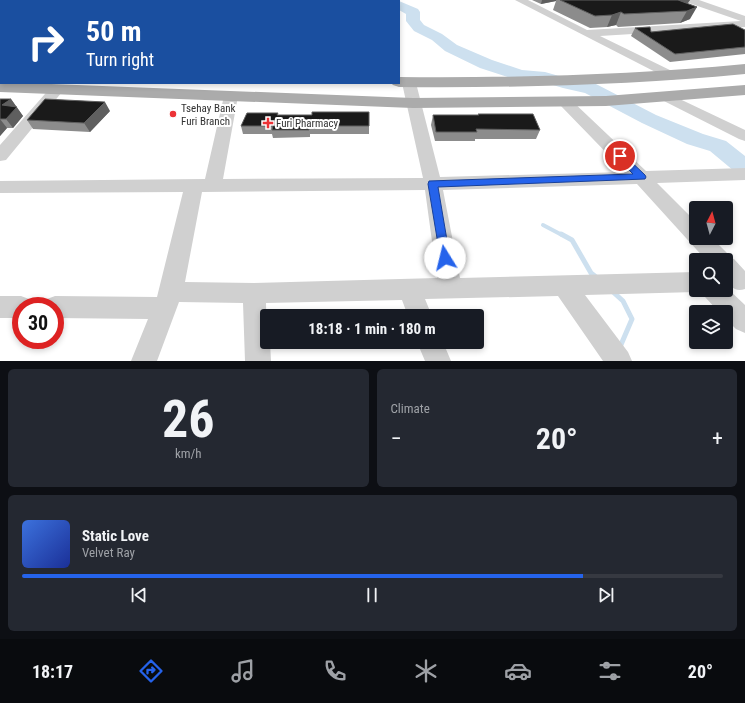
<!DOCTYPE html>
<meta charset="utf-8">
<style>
body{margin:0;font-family:"Roboto Condensed",sans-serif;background:#242831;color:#f1f3f6;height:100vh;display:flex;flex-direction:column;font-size:15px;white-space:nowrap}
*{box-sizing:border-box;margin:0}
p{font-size:13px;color:#9ea1a6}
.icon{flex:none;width:22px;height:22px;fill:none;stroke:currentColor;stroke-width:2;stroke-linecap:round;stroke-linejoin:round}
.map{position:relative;height:361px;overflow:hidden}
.panel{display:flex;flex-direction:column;gap:8px;padding:8px;background:#0d0f14;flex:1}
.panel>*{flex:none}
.hud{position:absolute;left:0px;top:0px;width:400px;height:84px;box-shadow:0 2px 6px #0003;background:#1a4fa0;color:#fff;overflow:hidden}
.needle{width:26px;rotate:6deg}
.tools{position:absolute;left:689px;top:201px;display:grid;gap:8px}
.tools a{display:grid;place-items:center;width:44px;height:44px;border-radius:4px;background:#171b24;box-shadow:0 2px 6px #0003;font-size:20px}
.speed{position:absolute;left:12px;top:297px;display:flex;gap:8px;font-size:20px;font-weight:700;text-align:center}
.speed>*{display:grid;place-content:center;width:52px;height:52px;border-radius:50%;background:#171b24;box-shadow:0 2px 6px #0003;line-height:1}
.speed .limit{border:6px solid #d22;background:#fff;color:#111}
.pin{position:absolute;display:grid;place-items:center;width:34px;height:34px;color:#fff;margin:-17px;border:2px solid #fff;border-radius:50%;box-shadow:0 1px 4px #0007}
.me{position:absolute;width:44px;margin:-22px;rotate:351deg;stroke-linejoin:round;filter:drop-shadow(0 0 3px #0008)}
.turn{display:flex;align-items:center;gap:14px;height:84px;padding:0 20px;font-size:18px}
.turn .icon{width:52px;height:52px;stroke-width:2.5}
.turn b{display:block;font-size:28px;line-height:34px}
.big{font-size:30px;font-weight:700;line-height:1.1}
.panel .card{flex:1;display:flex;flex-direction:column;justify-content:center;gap:6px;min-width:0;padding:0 14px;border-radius:6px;background:#242831}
.panel .dial{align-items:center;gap:0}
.dial b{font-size:52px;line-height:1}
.song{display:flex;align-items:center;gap:12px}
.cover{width:48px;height:48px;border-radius:6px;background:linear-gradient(135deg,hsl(220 70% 55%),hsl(230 70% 35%))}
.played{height:4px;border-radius:2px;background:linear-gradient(90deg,#2563eb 80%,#363941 80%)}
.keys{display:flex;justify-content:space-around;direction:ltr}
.heat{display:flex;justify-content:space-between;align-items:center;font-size:22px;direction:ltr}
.panel .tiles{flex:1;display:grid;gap:8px;grid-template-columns:1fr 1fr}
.card:last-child{grid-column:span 2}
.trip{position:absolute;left:260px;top:309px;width:224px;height:40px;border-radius:4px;background:#171b24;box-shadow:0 2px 6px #0003;font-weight:700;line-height:40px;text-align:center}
.menu{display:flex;height:64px;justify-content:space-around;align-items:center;background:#090b0e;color:#9ea1a6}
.menu .icon{width:28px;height:28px}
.menu .active{color:#2563eb}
.menu b{font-size:18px;color:#f1f3f6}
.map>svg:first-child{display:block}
</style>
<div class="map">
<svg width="745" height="361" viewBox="0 0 745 361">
<rect width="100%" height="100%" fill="#fff"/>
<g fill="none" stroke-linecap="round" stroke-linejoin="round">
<path stroke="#cde0ef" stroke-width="4" d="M543 225 562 235"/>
<path stroke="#cde0ef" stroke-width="5" d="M561 234 572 240 591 273 596 277
M612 291 623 301 632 319 620 347"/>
<path fill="#cde0ef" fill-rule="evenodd" d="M399 1 418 9 420 12V20L424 25 442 34 457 45 492 60 522 70 545 72 566 78 596 84 656 115 703 134 726 141 745 156V174L734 171 710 151 687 144 642 123 585 93 563 88 543 82 514 79 480 68 445 51 432 40 414 31 406 21V14L399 10Z"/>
<path fill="#d0d0d0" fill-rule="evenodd" d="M0 0H6L1 1 0 4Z
M220 0H230V1H220Z
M281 0H291V1H281Z
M299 0H331L298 1Z
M346 0H356L357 1H347Z
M515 0H528L587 30 741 21 686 2 684 0H699L745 16V27L600 36 676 73 678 76 676 79 671 80Z
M0 33H1V39H0Z
M409 79 414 80 416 83 440 177 625 172 560 105 558 102 560 99 565 98 570 99 646 171 745 168V180L657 183 696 222V238H712L728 254 730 258 734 259 745 271V289C736 292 732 288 726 281V260H706L637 184 443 190 460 278 696 272V290H701L696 292 585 295 628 352 632 361H603L558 296 425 299 432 316H408L402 300 266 303 267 342H270L271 361H245L243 303 179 302 157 361H131L148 319 55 318V306H44L47 299 55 296 157 297 183 192 0 193V181L205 179 224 96 226 93 231 92 236 93 238 96 223 179 423 178 402 83 404 80ZM425 190 437 278 254 283 185 282 202 192Z
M57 85 62 86 64 89 62 92 6 160 0 161V145L52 86Z
M665 92 745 130V141L739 139 660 99 658 96 660 93Z
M726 287 745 305V333L736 329 726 319V312H719L705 297 701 290H726Z
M0 296H21L29 299 32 306H21V318H0Z
M417 342H443L451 361H425Z"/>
<path fill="#ababab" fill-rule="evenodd" d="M745 64V74C630 85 515 88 399 87L393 85 391 83H399V77C515 78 630 75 745 64Z
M0 65H1V75H0Z
M0 82 413 98 606 96 745 85V95L606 106 413 108 0 92Z"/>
</g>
<path fill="#8c8c8c" d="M47 0H107V1H48Z
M532 0H690L688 3 690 19 680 23 618 27 616 25 607 27 590 28 553 10 556 1 541 4Z
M635 28 651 32 745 30V54L670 62 631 36Z
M0 37 1 38V62H0Z
M0 99H11L23 116 13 128H7L0 136Z
M110 111 90 132 33 129 27 120Z
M369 112V134H310V137L273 138 272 134H243L241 126 278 113V115H312Z
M478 114 540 130 536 139H475V141H435L431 125 433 115H478Z"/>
<path fill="#5f5f5f" d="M542 0H556V1L541 4Z
M669 0H690L687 4Z
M697 7 690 19 680 23 687 11Z
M621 12 616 25 607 27 612 15Z
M11 99 23 116 13 128 6 119 2 105Z
M105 102 110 111 90 132 84 123Z
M0 119 7 128 0 136Z"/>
<path fill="#1a1a1a" stroke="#5f5f5f" d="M560 0H678L697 7 687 11 624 14 621 12 612 15 595 16Z
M733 24 745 30V47L675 54 635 28 650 27 651 32Z
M0 37 1 38V52H0Z
M0 99H11L2 105 17 107 6 119H0Z
M45 99 105 102 84 123 27 120Z
M312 112H369V126H309V130H272L273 126H241L247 113H278L277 115H312Z
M478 114H533L540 130 476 129 477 132H436L433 115H479Z"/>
<path fill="#2563eb" stroke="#184099" d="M620 153 623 154 645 175 646 177 645 179 438 187 450 258 449 262 445 263 441 262 428 184 429 181 633 174 615 156Z"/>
<g fill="#ec3236" stroke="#fff" stroke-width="1.5">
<circle cx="173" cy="114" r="4"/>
<path d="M266 117h4v4h4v4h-4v4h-4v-4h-4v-4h4z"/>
</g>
<g text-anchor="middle" stroke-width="4" stroke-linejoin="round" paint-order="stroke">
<g font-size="11" fill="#333" stroke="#fff" text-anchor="start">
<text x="181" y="112">Tsehay Bank<tspan x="181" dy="13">Furi Branch</tspan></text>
<text x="276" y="127">Furi Pharmacy</text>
</g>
</g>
</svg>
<div class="tools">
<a><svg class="needle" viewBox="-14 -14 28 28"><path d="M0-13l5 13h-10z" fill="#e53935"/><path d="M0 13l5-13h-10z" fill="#9ea1a6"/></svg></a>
<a><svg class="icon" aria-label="search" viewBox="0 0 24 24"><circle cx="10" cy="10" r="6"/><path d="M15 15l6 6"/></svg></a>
<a><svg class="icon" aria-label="layers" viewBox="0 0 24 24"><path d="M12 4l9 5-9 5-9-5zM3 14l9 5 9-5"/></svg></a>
</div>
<div class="speed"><div class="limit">30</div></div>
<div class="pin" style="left:620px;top:156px;background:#d93025"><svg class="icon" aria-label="arrive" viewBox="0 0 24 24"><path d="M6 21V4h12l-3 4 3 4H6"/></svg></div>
<svg class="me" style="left:445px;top:258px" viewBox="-20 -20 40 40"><circle r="19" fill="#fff"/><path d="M0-13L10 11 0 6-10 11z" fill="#2563eb"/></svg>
<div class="trip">18:18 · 1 min · 180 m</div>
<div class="hud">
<div class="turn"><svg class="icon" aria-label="right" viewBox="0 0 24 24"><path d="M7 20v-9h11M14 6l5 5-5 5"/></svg><div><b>50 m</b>Turn right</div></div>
</div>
</div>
<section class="panel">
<div class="tiles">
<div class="card dial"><b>26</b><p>km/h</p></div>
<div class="card"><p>Climate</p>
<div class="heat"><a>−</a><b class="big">20°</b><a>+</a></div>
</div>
<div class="card">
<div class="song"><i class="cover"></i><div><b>Static Love</b><p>Velvet Ray</p></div></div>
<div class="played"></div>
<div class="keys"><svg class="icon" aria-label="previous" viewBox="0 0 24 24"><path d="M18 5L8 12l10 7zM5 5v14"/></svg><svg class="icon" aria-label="pause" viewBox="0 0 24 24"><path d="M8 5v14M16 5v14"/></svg><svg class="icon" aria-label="next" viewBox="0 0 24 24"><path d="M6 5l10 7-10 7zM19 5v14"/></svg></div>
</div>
</div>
</section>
<nav class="menu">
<b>18:17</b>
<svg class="icon active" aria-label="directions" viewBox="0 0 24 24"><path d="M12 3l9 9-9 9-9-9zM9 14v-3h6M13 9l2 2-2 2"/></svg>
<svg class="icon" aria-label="music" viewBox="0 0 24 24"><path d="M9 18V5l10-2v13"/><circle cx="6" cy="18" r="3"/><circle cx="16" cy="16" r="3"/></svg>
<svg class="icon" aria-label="phone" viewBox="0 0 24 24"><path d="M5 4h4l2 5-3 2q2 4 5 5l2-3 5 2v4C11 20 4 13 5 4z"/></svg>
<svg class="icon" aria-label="climate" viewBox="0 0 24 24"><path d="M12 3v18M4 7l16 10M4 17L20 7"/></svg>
<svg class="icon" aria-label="car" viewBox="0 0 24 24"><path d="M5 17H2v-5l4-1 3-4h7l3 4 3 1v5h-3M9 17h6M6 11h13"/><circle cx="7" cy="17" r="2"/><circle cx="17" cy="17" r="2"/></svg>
<svg class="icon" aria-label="filters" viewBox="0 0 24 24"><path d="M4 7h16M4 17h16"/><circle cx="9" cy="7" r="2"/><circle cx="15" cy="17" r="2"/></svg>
<b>20°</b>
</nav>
